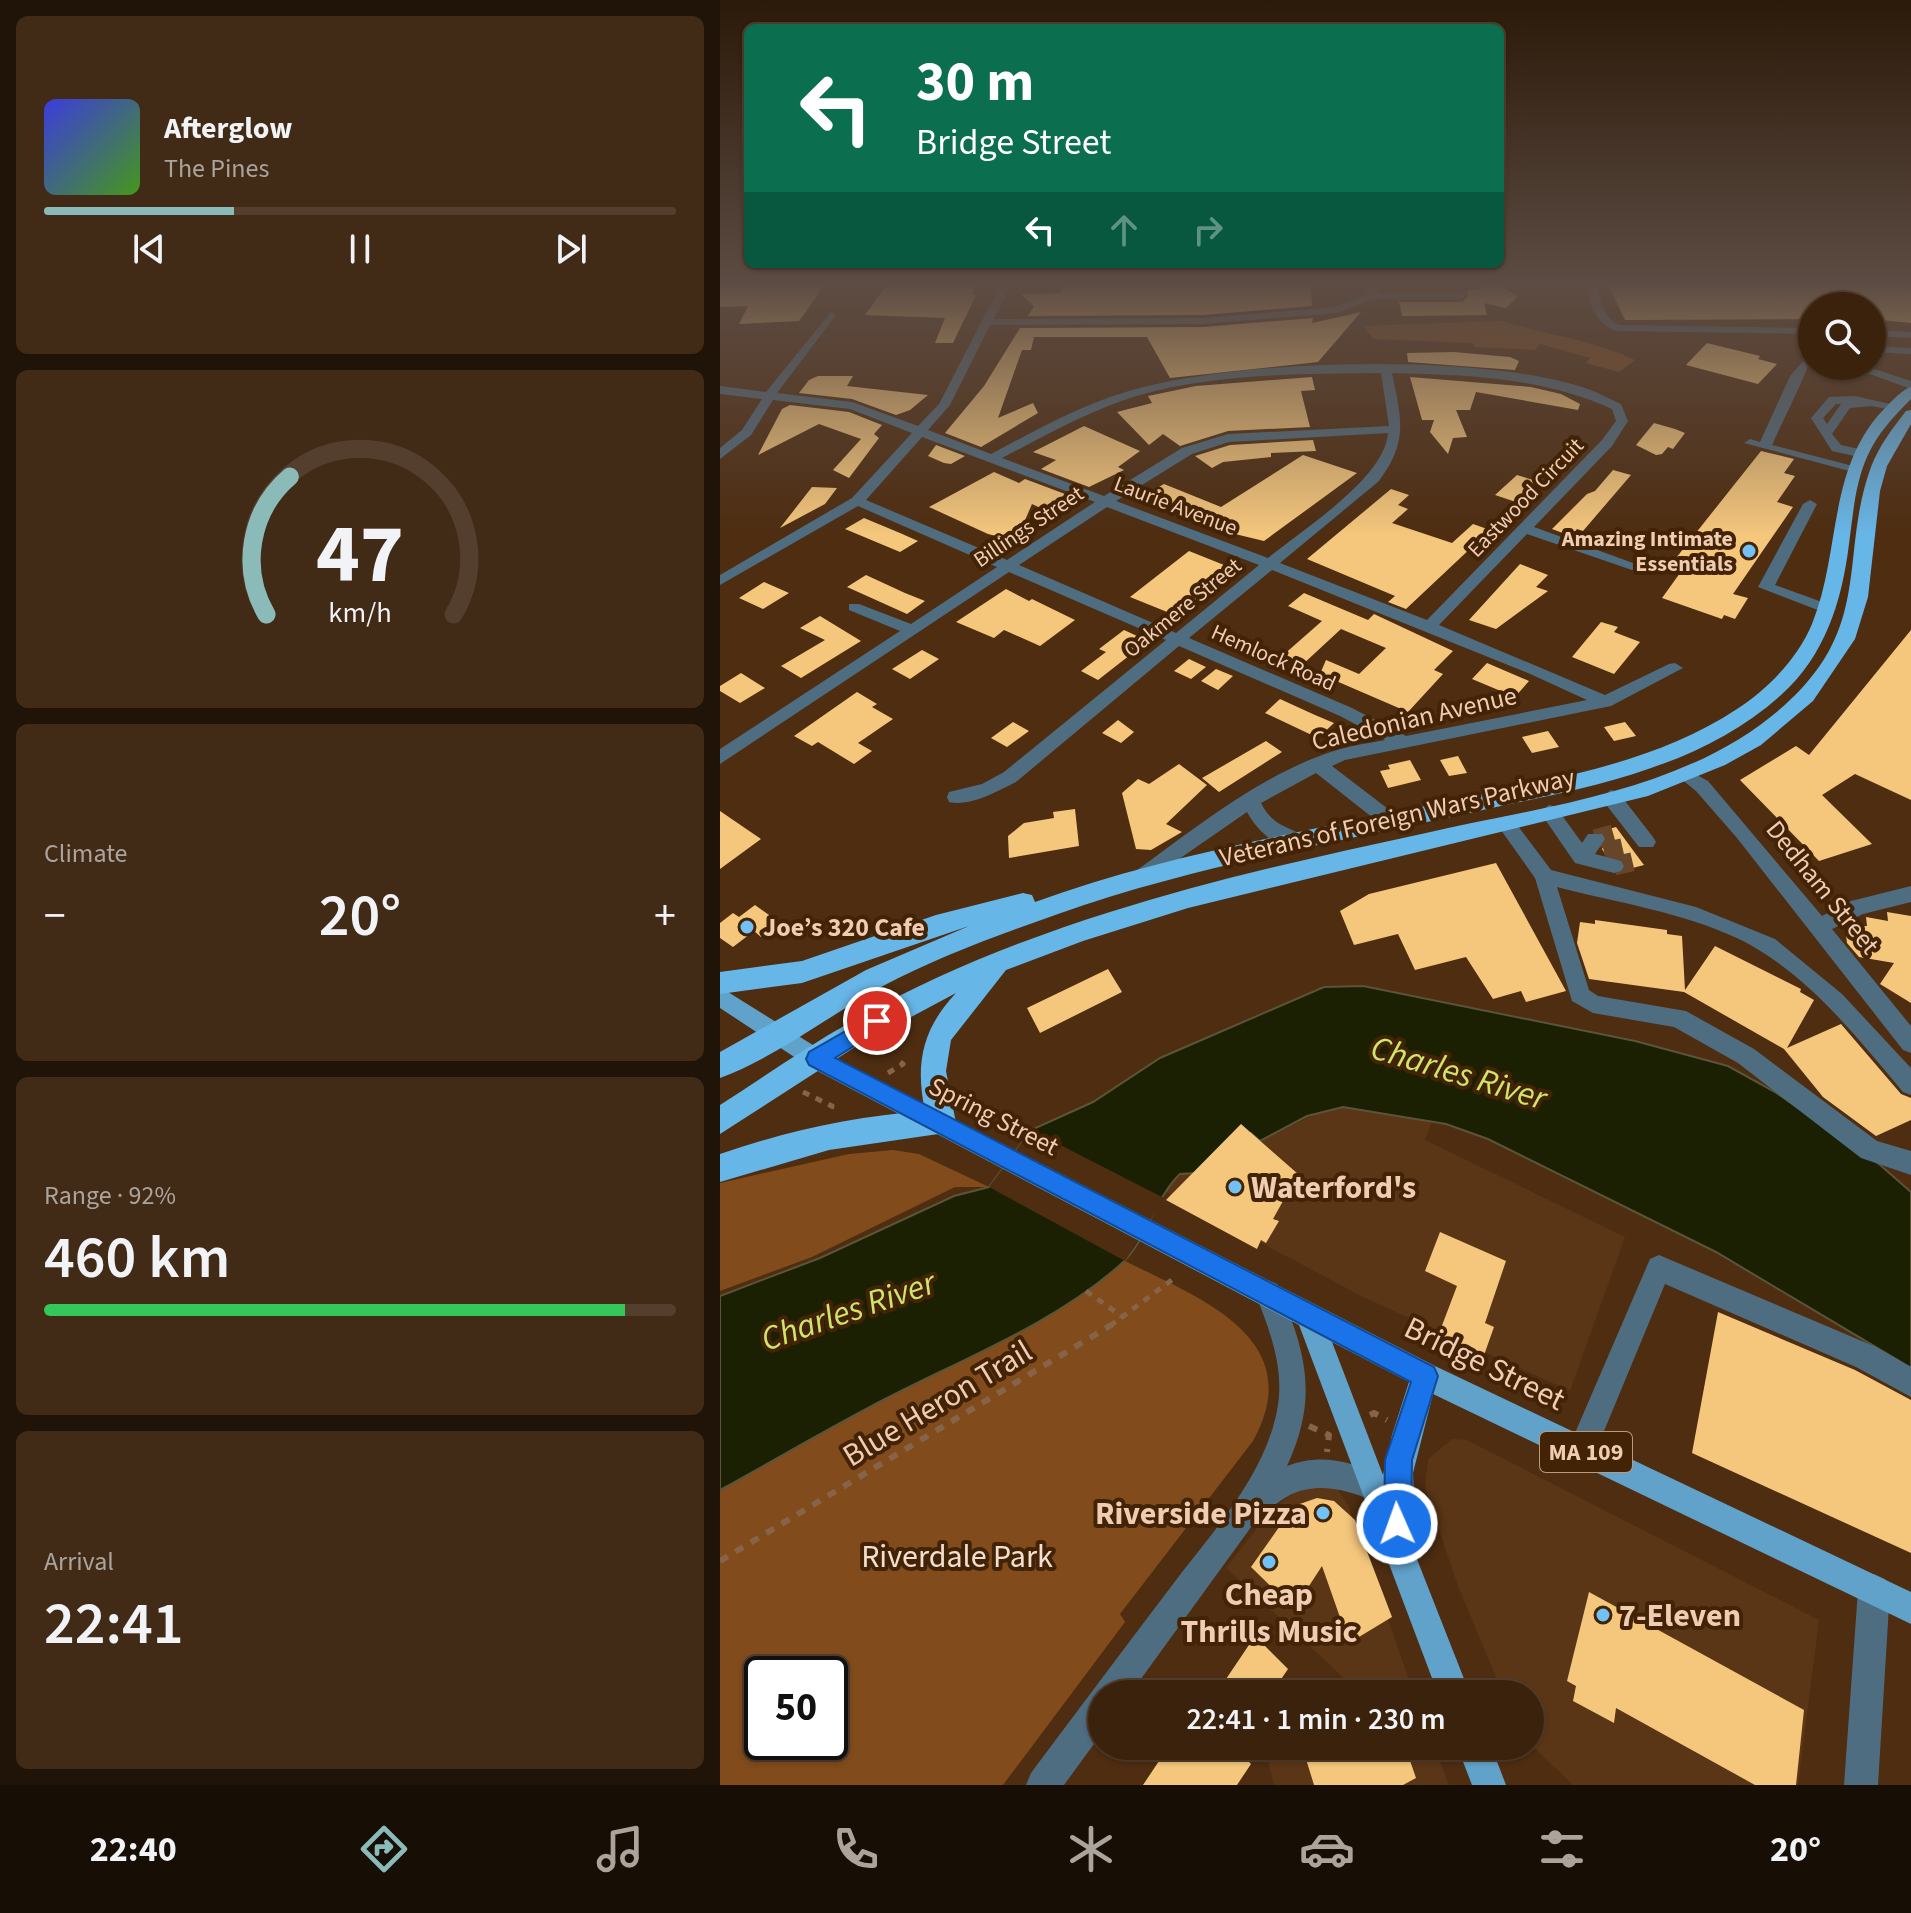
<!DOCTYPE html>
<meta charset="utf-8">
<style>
body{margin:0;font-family:"Source Sans 3",sans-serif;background:#412a16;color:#f1f3f6;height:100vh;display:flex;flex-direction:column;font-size:30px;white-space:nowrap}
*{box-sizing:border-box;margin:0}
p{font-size:26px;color:#aba49d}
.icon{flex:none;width:44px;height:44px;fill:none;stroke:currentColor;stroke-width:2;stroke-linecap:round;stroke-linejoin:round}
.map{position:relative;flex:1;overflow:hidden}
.panel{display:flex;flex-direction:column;gap:16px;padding:16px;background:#201307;width:720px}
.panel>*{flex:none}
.banner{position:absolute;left:24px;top:24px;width:760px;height:244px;border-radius:12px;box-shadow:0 2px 6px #0004,0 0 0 2px #543f2e;background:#0b6e4f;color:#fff;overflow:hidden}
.controls{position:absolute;left:1078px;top:292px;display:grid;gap:16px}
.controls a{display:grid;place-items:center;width:88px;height:88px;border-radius:50%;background:#3a220d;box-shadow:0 2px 6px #0004,0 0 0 2px #543f2e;font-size:40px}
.speed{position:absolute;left:24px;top:1656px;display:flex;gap:16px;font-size:40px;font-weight:700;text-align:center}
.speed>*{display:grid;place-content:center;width:104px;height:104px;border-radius:50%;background:#3a220d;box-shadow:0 2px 6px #0004,0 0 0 2px #543f2e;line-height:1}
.speed .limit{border:4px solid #111;border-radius:12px;background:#fff;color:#111}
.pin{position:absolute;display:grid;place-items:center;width:68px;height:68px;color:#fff;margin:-34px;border:4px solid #fff;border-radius:50%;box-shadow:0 2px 8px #0007}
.me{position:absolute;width:88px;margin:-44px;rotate:358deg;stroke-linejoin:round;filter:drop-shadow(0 0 6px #0008)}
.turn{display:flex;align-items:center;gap:28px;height:168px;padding:0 40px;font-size:36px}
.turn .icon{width:104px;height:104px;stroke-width:2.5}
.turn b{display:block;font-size:56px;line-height:68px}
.lanes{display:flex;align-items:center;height:76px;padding:0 40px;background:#0003;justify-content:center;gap:40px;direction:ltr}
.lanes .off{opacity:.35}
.big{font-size:60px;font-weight:600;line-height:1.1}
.panel .card{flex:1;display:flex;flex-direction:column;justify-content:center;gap:12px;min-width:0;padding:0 28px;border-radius:12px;background:#412a16}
.panel .dial{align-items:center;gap:0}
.dial svg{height:208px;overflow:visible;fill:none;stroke:#543f2e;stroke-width:7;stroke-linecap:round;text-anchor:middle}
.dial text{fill:#f1f3f6;stroke:none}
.song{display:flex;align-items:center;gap:24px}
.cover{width:96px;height:96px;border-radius:12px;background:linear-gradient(135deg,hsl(240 70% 55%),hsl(100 70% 35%))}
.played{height:8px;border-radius:4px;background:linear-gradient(90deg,#8bbbb9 30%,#543f2e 30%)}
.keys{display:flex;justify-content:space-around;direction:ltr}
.heat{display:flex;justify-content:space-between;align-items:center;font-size:44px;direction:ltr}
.charge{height:12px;border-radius:6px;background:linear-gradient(90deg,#34c759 92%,#543f2e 0)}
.trip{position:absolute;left:368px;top:1680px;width:456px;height:80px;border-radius:40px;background:#3a220d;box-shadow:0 2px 6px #0004,0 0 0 2px #543f2e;font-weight:600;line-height:80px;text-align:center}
.menu{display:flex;height:128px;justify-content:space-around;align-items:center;background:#170e05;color:#aba49d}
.menu .icon{width:56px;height:56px}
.menu .current{color:#8bbbb9}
.menu b{font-size:36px;color:#f1f3f6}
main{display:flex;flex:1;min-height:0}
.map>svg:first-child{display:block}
</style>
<main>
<section class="panel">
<div class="card">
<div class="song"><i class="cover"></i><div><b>Afterglow</b><p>The Pines</p></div></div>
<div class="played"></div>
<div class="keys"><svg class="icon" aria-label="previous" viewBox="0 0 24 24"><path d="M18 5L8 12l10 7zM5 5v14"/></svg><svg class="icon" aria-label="pause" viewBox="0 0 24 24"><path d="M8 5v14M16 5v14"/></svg><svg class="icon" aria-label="next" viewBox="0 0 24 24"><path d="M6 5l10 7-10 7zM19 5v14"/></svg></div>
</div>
<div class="card dial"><svg viewBox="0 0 100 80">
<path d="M14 69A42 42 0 1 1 86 69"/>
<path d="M14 69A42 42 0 0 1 23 16" stroke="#8bbbb9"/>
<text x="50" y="56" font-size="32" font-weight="700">47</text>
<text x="50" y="72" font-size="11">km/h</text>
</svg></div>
<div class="card"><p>Climate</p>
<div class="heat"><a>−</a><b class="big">20°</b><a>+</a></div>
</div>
<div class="card"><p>Range · 92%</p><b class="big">460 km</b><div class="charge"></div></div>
<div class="card"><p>Arrival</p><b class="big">22:41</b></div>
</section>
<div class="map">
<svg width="1191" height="1785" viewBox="0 0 1191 1785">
<rect width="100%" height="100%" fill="#4e2d11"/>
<path fill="#5b3616" d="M622 1107 712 1121 705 1140 905 1237 850 1391 643 1297 444 1191 523 1118 541 1141 606 1109Z
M732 1439 747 1440 1099 1620 1078 1785H853L810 1744V1694H783L738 1586 705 1488 708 1459Z
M582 1487H616L628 1505 694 1694H641L506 1568 551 1510Z
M568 1746H714L729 1785H554L547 1758Z"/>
<path fill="#814b1b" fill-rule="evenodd" d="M782 321C827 335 874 340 915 360L899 372 866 363 870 358 820 344 815 350 755 347 753 343 654 339 643 326Z
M173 1150 199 1154 269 1187H235L92 1257 0 1291V1183L129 1154Z
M405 1261C479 1298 590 1338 533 1441L400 1614 405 1622 283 1785H0V1490C55 1460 110 1427 166 1398 248 1357 334 1320 405 1261ZM42 1674H110V1742H42Z"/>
<path fill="#1b2003" stroke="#5b5438" stroke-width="2" d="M643 986 915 1041 1008 1066 1055 1092 1159 1164 1191 1192V1368L996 1252 768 1139 726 1124 623 1107 587 1116 540 1141 531 1133 492 1172 460 1174C434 1199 426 1242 401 1264 334 1324 244 1358 165 1399 109 1428 55 1460 0 1490V1296L100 1258 234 1196 269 1187 311 1130 373 1102 440 1058 604 987Z"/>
<path fill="#4e2d11" d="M311 1130 444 1198 405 1261 269 1187Z"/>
<path fill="#f5c77d" d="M0 286H104L79 321 19 324 28 306 0 307Z
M166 286H256L252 295H256L233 343H215L225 318 145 315Z
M343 286H591L592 306 483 315 308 316 314 306 301 294 341 293Z
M769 286H780L798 296 786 308 764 303 767 315 682 316 679 302H742L748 296 747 291Z
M889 286H1191V323L1152 319V306H1092V319L905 320Z
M641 312 598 362 450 378 427 337H314L311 350H302L278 418 313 403 318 413 261 447 225 433 264 386 300 328 483 327 593 318 592 323Z
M987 343 1040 356 1038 359 1057 364 1038 384 966 365Z
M734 352 790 357 799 361 795 370 688 362 687 353Z
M98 376H133L127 386 208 395 190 410 176 415 132 399 79 393 89 380Z
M592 377 595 390 581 391 590 427 508 431 460 446 443 434 429 445 397 412 432 403 428 396 476 386Z
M690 377 811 387 841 394 860 404 858 410 756 392 750 410H736L747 437 733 438 728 454 710 432 714 420H702Z
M70 405 129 412 162 425 154 434 159 438 129 478 113 470 141 439 99 424 38 455 62 409Z
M934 423 955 429 965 433 953 449 948 447 942 454 936 455 916 445Z
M364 426 420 451 398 467 404 470 369 487 321 469 336 460 313 452Z
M593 440 596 451 551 453V457L503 462 492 468 475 456 510 445Z
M216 445 245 456 231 464 224 463 208 456Z
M1041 451 1074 459 1064 473 1075 476 1057 502 1073 507 1013 594 1028 598 1015 619 1004 615 1002 619 942 598 968 562 956 558Z
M583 455 637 473 544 541 515 534 423 496 444 484 501 507Z
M893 470 911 475 863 531 857 529 851 536 832 529 867 494 875 491Z
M274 472 299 483 305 479 353 497 329 512 312 504 296 541 268 534 209 507Z
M797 475 820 482 799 503 775 495Z
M92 487 117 488 105 504 60 528Z
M671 489 689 495 678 505 688 509 672 523 732 543 753 524 770 530 686 609 668 602 675 596 587 559Z
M144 518 180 533 198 541 180 552 125 529Z
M469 551 514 569 477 598 482 601 462 618 410 597Z
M800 564 828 575 816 587 828 591 776 629 749 620Z
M146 575 185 593 205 601 187 614 127 587Z
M44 582 69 593 43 609 19 598Z
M286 589 309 601 312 599 355 620 320 646 284 630 274 638 236 622Z
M584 593 648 620 654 614 733 651 714 670 723 674 688 712 600 674 606 660 639 674 666 648 621 629 581 666 561 657 602 621 568 606Z
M100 616 141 641 81 678 61 666 105 640 80 628Z
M881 622 898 627 894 632 920 642 894 674 852 657Z
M404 630 428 641 378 680 361 671 386 652 379 649Z
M1191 630V800L1135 774 1102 795 1152 844 1099 861 1020 780 1076 746 1089 755Z
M202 650 219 659 190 679 172 669Z
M469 659 486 667 471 679 454 671Z
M767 663 809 681 795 697 752 679Z
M496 669 513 676 498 690 481 681Z
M21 673 45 688 20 703 0 691V686Z
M137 692 157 704 152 707 173 719 138 743 152 751 134 764 98 742 92 746 74 736Z
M560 699 595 715 614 723 598 738 545 713Z
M398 720 414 732 401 743 382 733Z
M293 722 309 731 287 747 271 738Z
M905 722 916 736 894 741 884 727Z
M828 731 839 747 812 753 802 737Z
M546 741 562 752 499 792 482 778Z
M738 756 747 773 729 776 720 760Z
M690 760 701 780 668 788 660 771 670 769 668 765Z
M459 764 487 785 446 824 462 832 431 850 416 849 402 793 418 779 429 784Z
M355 809 359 846 289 858 288 836 304 823 334 818 333 812Z
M0 811 41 839 0 869Z
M896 827 915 853 924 865 905 870 904 859 885 854 882 849 888 837 882 831Z
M776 863 846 991 806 1002 801 991 773 999 746 957 695 970 678 934 634 945 620 911 649 894Z
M35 905 59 922 41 937 34 931 13 947 0 938V923L13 913 19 917Z
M1167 912 1191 916V1003L1160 984 1174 963 1139 957 1127 943 1125 926H1147L1146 917 1168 921Z
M875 920 947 930V934L962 936 965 990 995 946 1081 989 1080 992 1094 1000 1067 1048 1121 1024 1181 1094 1191 1098V1120L1156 1136 1103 1097 1064 1049 964 992 869 979 857 943 860 922 875 924Z
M388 969 402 992 320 1033 307 1008Z
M521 1124 578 1174 553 1219 559 1221 546 1243 541 1240 537 1249 446 1200Z
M720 1232 786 1261 765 1323 774 1327 763 1358 718 1336 737 1286 705 1271Z
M998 1312 1135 1370 1191 1400V1553L972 1453Z
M597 1498 614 1501 635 1520 672 1617 629 1643 602 1566 574 1609 531 1567 574 1506Z
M869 1592 1084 1710 1076 1785H1035L896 1708 894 1723 853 1701 856 1686 847 1681Z
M535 1636 568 1669 551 1694H515L504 1682Z
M449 1746H514L531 1764 517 1785H423Z
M611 1746H685L696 1778 683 1785H594L586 1759Z"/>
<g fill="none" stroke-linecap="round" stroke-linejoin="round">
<path stroke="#664529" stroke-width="19" stroke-dasharray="19 9" stroke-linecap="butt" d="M875 839 900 832
M884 852 910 846
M894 866 920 860"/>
<path stroke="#866449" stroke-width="5" stroke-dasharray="7 7" stroke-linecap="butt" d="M168 1073 183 1064 175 1058
M83 1092 112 1106 109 1115
M366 1291 403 1317
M390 1326 453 1279"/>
<path stroke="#866449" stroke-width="6" stroke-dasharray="9 9" stroke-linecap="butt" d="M650 1415 654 1413 667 1420
M589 1426 609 1435 607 1452
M0 1561 393 1324"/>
<path fill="#4f6d81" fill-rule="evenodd" d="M280 286H290L274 319 483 318 615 307 647 294 649 286H659L658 293 746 294 742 299H653L617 313 483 324 270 325 230 405 208 430 271 454C316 430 361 405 409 391 518 359 754 353 862 387 876 391 889 399 901 404L908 421 892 446 814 527 924 567 922 570H912L807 534 719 625 885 695 949 664 955 663 963 668 891 706 625 760 612 766 676 815 678 820 676 825H662L596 773 541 803C555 831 575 825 587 841L584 846C560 853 537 831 527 812L420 886 413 883 410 878 413 873C476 828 542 773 617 750 633 745 649 743 665 740L620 716 459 646 296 782C278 791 250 807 229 802L227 797 229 792 262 784 284 772 446 640 289 572 0 764V749L180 631 129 610V604H139L191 624 277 567 138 506 0 585V575L132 498 192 433 130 409 53 400 31 435 0 459V448L22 430 42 399 0 394V386L46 392 111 312 116 315 57 393 132 402 198 426 219 404ZM661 373 669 426 508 434 462 448 384 496 282 458C326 435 369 411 416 396 494 373 581 374 661 373ZM672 373C748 375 822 377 892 409L896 421 882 440 707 620 560 563 659 481C689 441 681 418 672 373ZM668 433C665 478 582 530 548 558L396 501 472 454 509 442ZM202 437 375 502 287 560 146 500ZM387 507 539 565 456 633 299 565ZM552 570 808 673 867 700 686 736 632 708 469 638Z
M868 286H878C879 300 885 319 899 325L1092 328V334L897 331C878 325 868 306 868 286Z
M1152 330 1191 332V338L1152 336Z
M1152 346 1191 348V354L1152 352Z
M1092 351C1092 365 1060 426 1052 445L1137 467V473L1024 443 1030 439 1040 442 1070 376Z
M1128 366H1145L1191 381V389Z
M1135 396 1179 406 1173 410 1151 406 1130 408 1112 434 1121 445 1144 450 1145 453 1139 457 1112 451 1091 418 1109 397ZM1116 404H1121L1107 424 1103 418Z
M1090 500 1097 504 1055 585 1113 606 1116 609 1108 614 1038 587 1083 504Z
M964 768 988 781 1102 916 1131 901 1191 886V902L1143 914 1112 929 1191 1026V1053L1183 1050 1017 838 976 791 955 774 958 770Z
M891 790 898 792 933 837 936 842 933 847H919L884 802 882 797Z
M829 805 836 807 862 843 868 834H882L885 839 875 854 901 861 904 866 901 871 894 873 855 863 820 812Z
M785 816 792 818 831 870 976 907 1055 939 1122 994 1191 1068V1095L1183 1092C1136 1036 1086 972 1019 939 962 912 898 903 837 887L869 990 878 996 966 1011 1034 1049 1157 1141 1191 1151V1175L1141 1158 1018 1063 954 1027 873 1013 852 1001 815 878 776 823Z
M939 1255 1156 1347 1191 1367V1397L1136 1367 945 1284 872 1460 862 1465 852 1460 847 1450 852 1440 930 1259Z
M548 1280 557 1284C586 1351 599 1397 567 1466 601 1453 629 1461 661 1475L666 1485 661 1495 651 1500C625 1489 596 1482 570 1495 560 1500 552 1508 542 1512L410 1694H382V1733L344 1785H306L311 1773C358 1710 403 1650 450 1588 491 1533 547 1475 558 1405 564 1367 549 1328 535 1293L539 1284Z
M1154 1574 1165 1579 1170 1590 1158 1785H1124L1138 1590 1143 1579Z"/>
<path fill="#61a2cb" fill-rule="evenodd" d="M0 987 104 1052 715 1366 1191 1592V1624L713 1394 693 1473 695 1534 691 1544 750 1694H718L579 1325 88 1066 0 1008ZM612 1342 689 1382 672 1435 663 1475Z
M737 1746H771L786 1785H752Z"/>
<path fill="#67b6e8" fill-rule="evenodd" d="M1191 387V399C1173 417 1157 434 1147 457 1135 484 1133 515 1129 544 1122 601 1105 656 1061 695 973 774 851 790 740 815 606 844 468 868 338 914 278 935 217 957 161 987 110 1015 53 1059 0 1078V1052L146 970 249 926 82 983 0 994V972L82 961 216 915 303 893 312 895 315 902C453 852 601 829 743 798 838 778 935 763 1017 709 1048 689 1078 658 1092 624 1122 550 1106 465 1168 405 1175 398 1182 390 1191 387Z
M1191 410V424L1167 466 1160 491 1148 597 1135 639 1093 701 1041 745 1005 765 928 796 468 908 363 941 286 970 231 1040 226 1071 236 1123 232 1132 109 1150 0 1182V1154C67 1131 135 1116 205 1111 195 1064 202 1029 236 993L135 1047 0 1134V1105C44 1077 86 1047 131 1022 213 975 301 940 390 912 494 879 600 856 706 833 833 804 987 789 1081 689 1149 617 1121 549 1151 467 1159 446 1172 429 1186 411Z"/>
</g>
<linearGradient id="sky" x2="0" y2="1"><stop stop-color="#2b1909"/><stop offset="0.53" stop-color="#5d4c43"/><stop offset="1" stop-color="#5d4c43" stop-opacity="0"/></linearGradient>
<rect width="1191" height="536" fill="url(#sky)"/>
<path fill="#1a73e8" stroke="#114b97" stroke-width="2" d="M157 1013 164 1015 167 1021 164 1027 115 1058 714 1367 718 1376 692 1460 691 1524 687 1534 677 1538 668 1534 664 1524 665 1460 691 1382 89 1065 86 1059 89 1052Z"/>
<g fill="#71c1f5" stroke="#432306" stroke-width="3">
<circle cx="1029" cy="551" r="8"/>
<circle cx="27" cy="927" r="8"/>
<circle cx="515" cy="1187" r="8"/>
<circle cx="603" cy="1513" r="8"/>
<circle cx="549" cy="1562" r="8"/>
<circle cx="883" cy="1615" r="8"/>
</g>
<g text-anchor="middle" stroke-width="8" stroke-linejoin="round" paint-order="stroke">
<g font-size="22" fill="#efccb2" stroke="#432306">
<text transform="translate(805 497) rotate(-46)" y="8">Eastwood Circuit</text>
<text transform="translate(456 505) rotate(21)" y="8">Laurie Avenue</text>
<text transform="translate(308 526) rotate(-34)" y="8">Billings Street</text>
<text transform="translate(462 607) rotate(-39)" y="8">Oakmere Street</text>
<text transform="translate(554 657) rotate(24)" y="8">Hemlock Road</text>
</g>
<g font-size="22" font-weight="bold" fill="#efccb2" stroke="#432306" text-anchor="end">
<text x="1013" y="546">Amazing Intimate<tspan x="1013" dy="25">Essentials</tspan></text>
</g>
<rect fill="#432306" stroke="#bb997e" stroke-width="2" x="820" y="1432" width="92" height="40" rx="6"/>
<g font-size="24" font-weight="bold" fill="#efccb2">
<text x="866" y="1460">MA 109</text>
</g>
<g font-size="26" fill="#efccb2" stroke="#432306">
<text transform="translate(694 718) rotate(-13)" y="9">Caledonian Avenue</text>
<text transform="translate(677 817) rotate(-13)" y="9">Veterans of Foreign Wars Parkway</text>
<text transform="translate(1103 887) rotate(51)" y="9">Dedham Street</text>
<text transform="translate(274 1116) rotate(27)" y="9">Spring Street</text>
</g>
<g font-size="26" font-weight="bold" fill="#efccb2" stroke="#432306" text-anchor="start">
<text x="43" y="936">Joe’s 320 Cafe</text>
</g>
<g font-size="32" font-weight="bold" fill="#efccb2" stroke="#432306" text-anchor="start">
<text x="531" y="1198">Waterford's</text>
<text x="587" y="1524" text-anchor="end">Riverside Pizza</text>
<text x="549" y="1605" text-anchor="middle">Cheap<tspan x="549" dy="37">Thrills Music</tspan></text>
<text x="899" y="1626">7-Eleven</text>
</g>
<g font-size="32" fill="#efccb2" stroke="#432306">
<text transform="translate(765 1363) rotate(26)" y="11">Bridge Street</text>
<text transform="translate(217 1403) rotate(-31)" y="11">Blue Heron Trail</text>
</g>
<g font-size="32" fill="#f3dfd0" stroke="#432306">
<text x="237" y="1567">Riverdale Park</text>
</g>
<g font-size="34" font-style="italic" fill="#cfe668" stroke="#432306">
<text transform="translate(739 1072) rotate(17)" y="12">Charles River</text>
<text transform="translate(128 1310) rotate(-19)" y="12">Charles River</text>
</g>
</g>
</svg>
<div class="controls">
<a><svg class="icon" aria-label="search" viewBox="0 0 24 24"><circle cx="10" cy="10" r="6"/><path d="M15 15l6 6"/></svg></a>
</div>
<div class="speed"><div class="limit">50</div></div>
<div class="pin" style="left:157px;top:1021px;background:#d93025"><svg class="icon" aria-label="arrive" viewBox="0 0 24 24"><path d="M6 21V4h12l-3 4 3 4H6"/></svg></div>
<svg class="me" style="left:677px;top:1524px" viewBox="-20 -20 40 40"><circle r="17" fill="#1a73e8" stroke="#fff" stroke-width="3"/><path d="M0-11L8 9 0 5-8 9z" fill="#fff"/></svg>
<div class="trip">22:41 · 1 min · 230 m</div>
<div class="banner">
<div class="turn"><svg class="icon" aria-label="left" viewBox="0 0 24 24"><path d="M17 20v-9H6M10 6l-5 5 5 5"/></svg><div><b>30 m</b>Bridge Street</div></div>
<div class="lanes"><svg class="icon" aria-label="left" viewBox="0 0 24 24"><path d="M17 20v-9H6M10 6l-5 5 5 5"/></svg><svg class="icon off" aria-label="ahead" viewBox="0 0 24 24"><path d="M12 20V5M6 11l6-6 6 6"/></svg><svg class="icon off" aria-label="right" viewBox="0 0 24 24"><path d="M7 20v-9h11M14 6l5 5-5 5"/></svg></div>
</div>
</div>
</main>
<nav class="menu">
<b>22:40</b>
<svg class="icon current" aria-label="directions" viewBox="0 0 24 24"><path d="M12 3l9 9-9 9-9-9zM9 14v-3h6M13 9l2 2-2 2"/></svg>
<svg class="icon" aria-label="music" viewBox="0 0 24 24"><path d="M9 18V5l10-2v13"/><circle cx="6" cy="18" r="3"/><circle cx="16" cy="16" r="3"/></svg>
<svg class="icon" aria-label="phone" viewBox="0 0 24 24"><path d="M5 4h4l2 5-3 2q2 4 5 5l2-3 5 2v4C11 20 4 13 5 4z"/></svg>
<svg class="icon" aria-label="climate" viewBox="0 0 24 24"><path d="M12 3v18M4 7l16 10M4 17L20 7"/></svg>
<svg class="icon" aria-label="car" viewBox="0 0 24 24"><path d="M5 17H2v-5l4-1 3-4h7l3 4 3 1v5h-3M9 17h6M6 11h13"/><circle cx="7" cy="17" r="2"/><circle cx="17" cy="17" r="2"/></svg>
<svg class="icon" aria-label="filters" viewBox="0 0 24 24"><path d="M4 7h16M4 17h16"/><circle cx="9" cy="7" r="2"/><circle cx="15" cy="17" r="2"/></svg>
<b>20°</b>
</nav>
